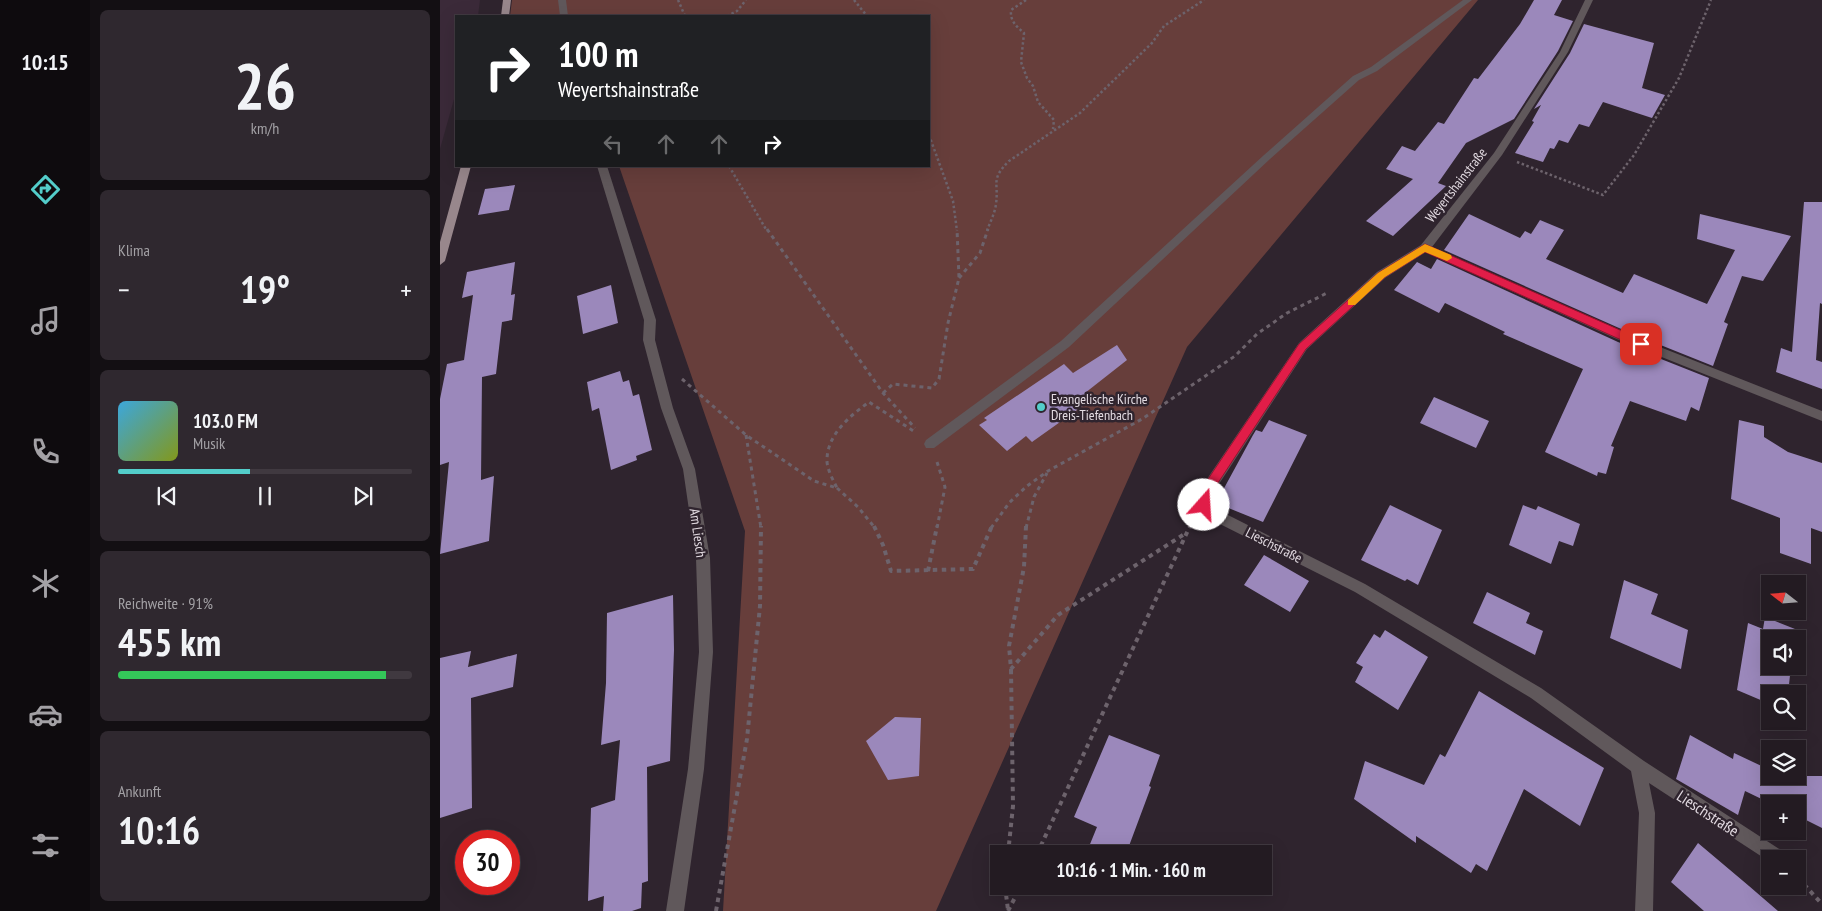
<!DOCTYPE html>
<html lang="de">
<meta charset="utf-8">
<style>
body{margin:0;font-family:"PT Sans Narrow",sans-serif;background:#2f282f;color:#f1f3f6;height:100vh;display:flex;flex-direction:column;font-size:19px;white-space:nowrap}
*{box-sizing:border-box;margin:0}
p{font-size:16px;color:#a3a1a5}
.icon{flex:none;width:28px;height:28px;fill:none;stroke:currentColor;stroke-width:2;stroke-linecap:round;stroke-linejoin:round}
.map{position:relative;flex:1;overflow:hidden}
.side{display:flex;flex-direction:column;gap:10px;padding:10px;background:#130f13;width:350px}
.side>*{flex:none}
.hud{position:absolute;left:15px;top:15px;width:475px;height:152px;border-radius:0px;box-shadow:0 5px 20px #0002,0 0 0 1px #403940;background:#202124;color:#fff;overflow:hidden}
.needle{width:32px;rotate:287deg}
.controls{position:absolute;left:1321px;top:575px;display:grid;gap:10px}
.controls a{display:grid;place-items:center;width:45px;height:45px;border-radius:0px;background:#231b22;box-shadow:0 5px 20px #0002,0 0 0 1px #403940;font-size:25px}
.speed{position:absolute;left:15px;top:830px;display:flex;gap:10px;font-size:25px;font-weight:700;text-align:center}
.speed>*{display:grid;place-content:center;width:65px;height:65px;border-radius:50%;background:#231b22;box-shadow:0 5px 20px #0002,0 0 0 1px #403940;line-height:1}
.speed .limit{border:8px solid #d22;background:#fff;color:#111}
.pin{position:absolute;display:grid;place-items:center;width:42px;height:42px;color:#fff;margin:-21px;border-radius:10px;box-shadow:0 2px 8px #0006}
.me{position:absolute;width:55px;margin:-28px;rotate:19deg;stroke-linejoin:round;filter:drop-shadow(0 0 4px #0008)}
.turn{display:flex;align-items:center;gap:18px;height:105px;padding:0 20px;font-size:22px}
.turn .icon{width:65px;height:65px;stroke-width:2.5}
.turn b{display:block;font-size:35px;line-height:42px}
.lanes{display:flex;align-items:center;height:48px;padding:0 20px;background:#0003;justify-content:center;gap:25px;direction:ltr}
.lanes .off{opacity:.35}
.big{font-size:38px;font-weight:700;line-height:1.1}
.side .tile{flex:1;display:flex;flex-direction:column;justify-content:center;gap:8px;min-width:0;padding:0 18px;border-radius:8px;background:#2f282f}
.side .dial{align-items:center;gap:0}
.dial b{font-size:65px;line-height:1}
.song{display:flex;align-items:center;gap:15px}
.cover{width:60px;height:60px;border-radius:8px;background:linear-gradient(135deg,hsl(200 70% 55%),hsl(70 70% 35%))}
.played{height:5px;border-radius:2px;background:linear-gradient(90deg,#53cdca 45%,#403940 45%)}
.keys{display:flex;justify-content:space-around;direction:ltr}
.heat{display:flex;justify-content:space-between;align-items:center;font-size:28px;direction:ltr}
.charge{height:8px;border-radius:4px;background:linear-gradient(90deg,#34c759 91%,#403940 0)}
.trip{position:absolute;left:550px;top:845px;width:282px;height:50px;border-radius:0px;background:#231b22;box-shadow:0 5px 20px #0002,0 0 0 1px #403940;font-weight:700;line-height:50px;text-align:center}
main{display:flex;flex:1;min-height:0}
.menu{display:flex;flex-direction:column;width:90px;justify-content:space-around;align-items:center;background:#0e0b0e;color:#a3a1a5}
.menu .icon{width:35px;height:35px}
.menu .current{color:#53cdca}
.menu b{font-size:22px;color:#f1f3f6}
.map>svg:first-child{display:block}
</style>
<main>
<nav class="menu">
<b>10:15</b>
<svg class="icon current" aria-label="directions" viewBox="0 0 24 24"><path d="M12 3l9 9-9 9-9-9zM9 14v-3h6M13 9l2 2-2 2"/></svg>
<svg class="icon" aria-label="music" viewBox="0 0 24 24"><path d="M9 18V5l10-2v13"/><circle cx="6" cy="18" r="3"/><circle cx="16" cy="16" r="3"/></svg>
<svg class="icon" aria-label="phone" viewBox="0 0 24 24"><path d="M5 4h4l2 5-3 2q2 4 5 5l2-3 5 2v4C11 20 4 13 5 4z"/></svg>
<svg class="icon" aria-label="climate" viewBox="0 0 24 24"><path d="M12 3v18M4 7l16 10M4 17L20 7"/></svg>
<svg class="icon" aria-label="car" viewBox="0 0 24 24"><path d="M5 17H2v-5l4-1 3-4h7l3 4 3 1v5h-3M9 17h6M6 11h13"/><circle cx="7" cy="17" r="2"/><circle cx="17" cy="17" r="2"/></svg>
<svg class="icon" aria-label="filters" viewBox="0 0 24 24"><path d="M4 7h16M4 17h16"/><circle cx="9" cy="7" r="2"/><circle cx="15" cy="17" r="2"/></svg>
</nav>
<section class="side">
<div class="tile dial"><b>26</b><p>km/h</p></div>
<div class="tile"><p>Klima</p>
<div class="heat"><a>−</a><b class="big">19°</b><a>+</a></div>
</div>
<div class="tile">
<div class="song"><i class="cover"></i><div><b>103.0 FM</b><p>Musik</p></div></div>
<div class="played"></div>
<div class="keys"><svg class="icon" aria-label="previous" viewBox="0 0 24 24"><path d="M18 5L8 12l10 7zM5 5v14"/></svg><svg class="icon" aria-label="pause" viewBox="0 0 24 24"><path d="M8 5v14M16 5v14"/></svg><svg class="icon" aria-label="next" viewBox="0 0 24 24"><path d="M6 5l10 7-10 7zM19 5v14"/></svg></div>
</div>
<div class="tile"><p>Reichweite · 91%</p><b class="big">455 km</b><div class="charge"></div></div>
<div class="tile"><p>Ankunft</p><b class="big">10:16</b></div>
</section>
<div class="map">
<svg width="1382" height="911" viewBox="0 0 1382 911">
<rect width="100%" height="100%" fill="#2f242e"/>
<path fill="#3b2a39" d="M0 0H40L38 16H16V92L0 149Z"/>
<path fill="#673e3b" d="M72 0H1038L747 347 496 911H283L305 531 179 166H489V16H70Z"/>
<path fill="#9b88bb" d="M1094 0H1122L1114 15 1133 21 1118 51 1074 119 1026 143 998 183 1006 186 953 236 926 221 973 179 946 169 962 146 975 151 998 122 1004 124 1034 78 1038 79 1080 24Z
M1144 24 1214 43 1202 88 1225 95 1212 118 1163 102 1149 127 1139 124 1128 143 1119 140 1114 149 1110 148 1103 162 1075 153 1094 122 1092 121 1101 105 1094 109 1130 53Z
M75 185 69 210 38 215 45 189Z
M1364 202H1382V304L1380 303 1376 360 1382 362V389L1336 372 1341 348 1352 352Z
M1029 214 1080 238 1085 231 1091 234 1100 220 1124 230 1106 259 1183 293 1194 274 1267 304 1295 250 1257 239 1260 214 1351 236 1323 281 1302 276 1284 322 1288 324 1273 366 1188 332 1004 250Z
M997 259 1178 342 1269 378 1259 411 1251 407 1246 421 1190 401 1171 446 1174 447 1166 474 1158 472 1157 476 1105 452 1143 369 1063 334 1065 332 1005 303 999 313 954 290 977 262 991 269Z
M75 262 71 295 75 294 72 320 62 322 56 374 42 377 41 480 54 476 49 541 0 554 9 462 0 465V399L7 364 24 360 33 295 22 298 27 272Z
M171 285 178 323 143 334 137 296Z
M677 345 687 360 645 393 644 405 592 442 586 436 567 451 539 425 547 420 544 418 624 364 633 373Z
M180 371 183 382 189 380 193 396 199 394 212 450 196 456 197 460 171 470 159 408 152 411 147 382Z
M994 397 1049 421 1036 448 980 423Z
M829 420 867 435 823 522 776 503 813 435 816 430 822 432Z
M1299 420 1324 426V437L1348 452 1382 463V532L1371 528V564L1340 553V518L1291 499Z
M950 505 1002 530 978 585 967 579 965 581 921 560Z
M1083 505 1096 510 1098 506 1140 524 1133 546 1119 541 1111 564 1069 545Z
M824 555 869 581 850 612 804 585Z
M1184 580 1218 594 1211 614 1248 630 1241 669 1170 638Z
M1047 592 1090 613 1086 623 1103 631 1095 655 1033 623Z
M233 595 234 650 230 761 207 767 208 881 202 883 201 908 192 911H163L164 896 148 901 151 808 175 800 180 740 161 745 166 683 167 613Z
M1325 617 1355 629 1354 639H1330V666H1351L1348 694H1330V704L1297 690 1308 623 1323 629Z
M945 630 988 657 958 710 915 682 923 667 916 663 934 634 940 638Z
M31 651 28 667 77 654 73 687 31 698 32 808 0 818V658Z
M1039 691 1164 768 1140 826 1084 789 1047 871 1036 864 1031 873 976 836V843L914 799 925 761 984 785 1000 754 1005 757Z
M455 717 481 718 479 776 448 780 426 741Z
M669 735 720 755 709 786 711 787 686 854H646L657 827 634 817Z
M1250 735 1293 759 1294 753 1330 770V776H1382V828L1358 816V804H1332L1305 791 1298 815 1236 779Z
M1258 843 1309 886 1338 911H1264L1231 882Z"/>
<g fill="none" stroke-linecap="round" stroke-linejoin="round">
<path stroke="#6d636c" stroke-width="2.5" stroke-dasharray="2.5 2.5" stroke-linecap="butt" d="M238 0 245 16
M414 0 427 16
M586 0 571 10C570 21 576 26 584 33L581 62 587 78 593 86 598 102 614 120 613 129
M287 16 297 11 306 0
M489 135 513 201 517 231
M1077 162 1163 195 1194 155 1239 78 1271 0
M289 166 327 231
M547 231C550 222 555 213 556 204 559 182 550 180 569 161L640 113 712 43 724 26 764 0"/>
<path stroke="#6d636c" stroke-width="3" stroke-dasharray="4 4" stroke-linecap="butt" d="M327 229 443 393 475 428
M519 278 540 253 548 229
M242 379 306 435 374 481 397 488C393 480 388 471 387 462 386 435 410 416 429 402L475 432
M443 393 453 384 492 388 499 379 508 323 519 278 517 229
M306 435 321 528
M397 488 418 507 435 528
M497 528 505 487 497 462
M551 528 569 503 587 486 608 471 702 419 795 356 817 334 847 313 889 292
M586 528 594 497 607 473
M749 528 753 522"/>
<path stroke="#6d636c" stroke-width="4" stroke-dasharray="4.5 4.5" stroke-linecap="butt" d="M434 526 443 545 451 571 533 569 552 526
M586 526 584 567 569 646 571 669 618 615 746 533
M488 571 497 526
M568 854 573 806 571 669
M597 854 750 526
M1358 878 1382 904
M565 886 568 910
M276 911 307 739 320 606 321 526
M568 911 581 886"/>
<path fill="#60585b" fill-rule="evenodd" d="M118 0H126L128 16H120Z
M1023 0H1032L937 71 919 80 830 159 629 347 494 448H486L484 444 486 440 621 341 824 155 913 76 931 67Z
M1145 0H1153L1128 52 1062 155 992 247 1187 334 1382 411V421L1179 340 986 252 945 278 867 349 777 487 771 496V503L782 512 925 584 1101 688 1204 761 1344 852 1346 859H1330V862L1209 783 1215 813 1213 911H1195L1199 813 1191 771 1091 698 915 592 772 520 758 505 759 495 767 479 859 343 937 272 981 245 1054 153 1120 52Z
M157 166H167L216 320 215 340 233 408 255 469 270 558 273 652 264 769 244 911H226L248 769 259 652 256 558 243 469 221 408 203 340 204 320Z"/>
<path fill="#98878c" fill-rule="evenodd" d="M63 0H71L69 16H61Z
M21 166H31L5 261 0 265V242Z"/>
</g>
<path fill="#e11d48" stroke="#92132f" d="M985 244 1205 341 1206 344 1201 348 1197 347 985 252 945 277 866 349 776 486 771 496 768 509H760L759 495 768 479 859 344 938 273Z"/>
<path fill="#f59e0b" d="M985 244 1011 255 1012 258 1007 261 985 252 945 277 915 305H908V300L938 273Z"/>
<circle fill="#53cdca" stroke="#2f242e" stroke-width="2" cx="601" cy="407" r="5"/>
<g text-anchor="middle" stroke-width="5" stroke-linejoin="round" paint-order="stroke">
<g font-size="14" fill="#e2dae1" stroke="#2f242e">
<text transform="translate(1016 185) rotate(-52)" y="5">Weyertshainstraße</text>
<text transform="translate(258 533) rotate(82)" y="5">Am Liesch</text>
<text transform="translate(834 545) rotate(27)" y="5">Lieschstraße</text>
</g>
<g font-size="14" fill="#e2dae1" stroke="#2f242e" text-anchor="start">
<text x="611" y="404">Evangelische Kirche<tspan x="611" dy="16">Dreis-Tiefenbach</tspan></text>
</g>
<g font-size="16" fill="#e2dae1" stroke="#2f242e">
<text transform="translate(1268 813) rotate(33)" y="6">Lieschstraße</text>
</g>
</g>
</svg>
<div class="controls">
<a><svg class="needle" viewBox="-14 -14 28 28"><path d="M0-13l5 13h-10z" fill="#e53935"/><path d="M0 13l5-13h-10z" fill="#a3a1a5"/></svg></a>
<a><svg class="icon" aria-label="sound" viewBox="0 0 24 24"><path d="M4 9h4l5-4v14l-5-4H4zM17 9q2 3 0 6"/></svg></a>
<a><svg class="icon" aria-label="search" viewBox="0 0 24 24"><circle cx="10" cy="10" r="6"/><path d="M15 15l6 6"/></svg></a>
<a><svg class="icon" aria-label="layers" viewBox="0 0 24 24"><path d="M12 4l9 5-9 5-9-5zM3 14l9 5 9-5"/></svg></a>
<a>+</a>
<a>−</a>
</div>
<div class="speed"><div class="limit">30</div></div>
<div class="pin" style="left:1201px;top:344px;background:#d93025"><svg class="icon" aria-label="arrive" viewBox="0 0 24 24"><path d="M6 21V4h12l-3 4 3 4H6"/></svg></div>
<svg class="me" style="left:764px;top:505px" viewBox="-20 -20 40 40"><circle r="19" fill="#fff"/><path d="M0-13L10 11 0 6-10 11z" fill="#e11d48"/></svg>
<div class="trip">10:16 · 1 Min. · 160 m</div>
<div class="hud">
<div class="turn"><svg class="icon" aria-label="right" viewBox="0 0 24 24"><path d="M7 20v-9h11M14 6l5 5-5 5"/></svg><div><b>100 m</b>Weyertshainstraße</div></div>
<div class="lanes"><svg class="icon off" aria-label="left" viewBox="0 0 24 24"><path d="M17 20v-9H6M10 6l-5 5 5 5"/></svg><svg class="icon off" aria-label="ahead" viewBox="0 0 24 24"><path d="M12 20V5M6 11l6-6 6 6"/></svg><svg class="icon off" aria-label="ahead" viewBox="0 0 24 24"><path d="M12 20V5M6 11l6-6 6 6"/></svg><svg class="icon" aria-label="right" viewBox="0 0 24 24"><path d="M7 20v-9h11M14 6l5 5-5 5"/></svg></div>
</div>
</div>
</main>
